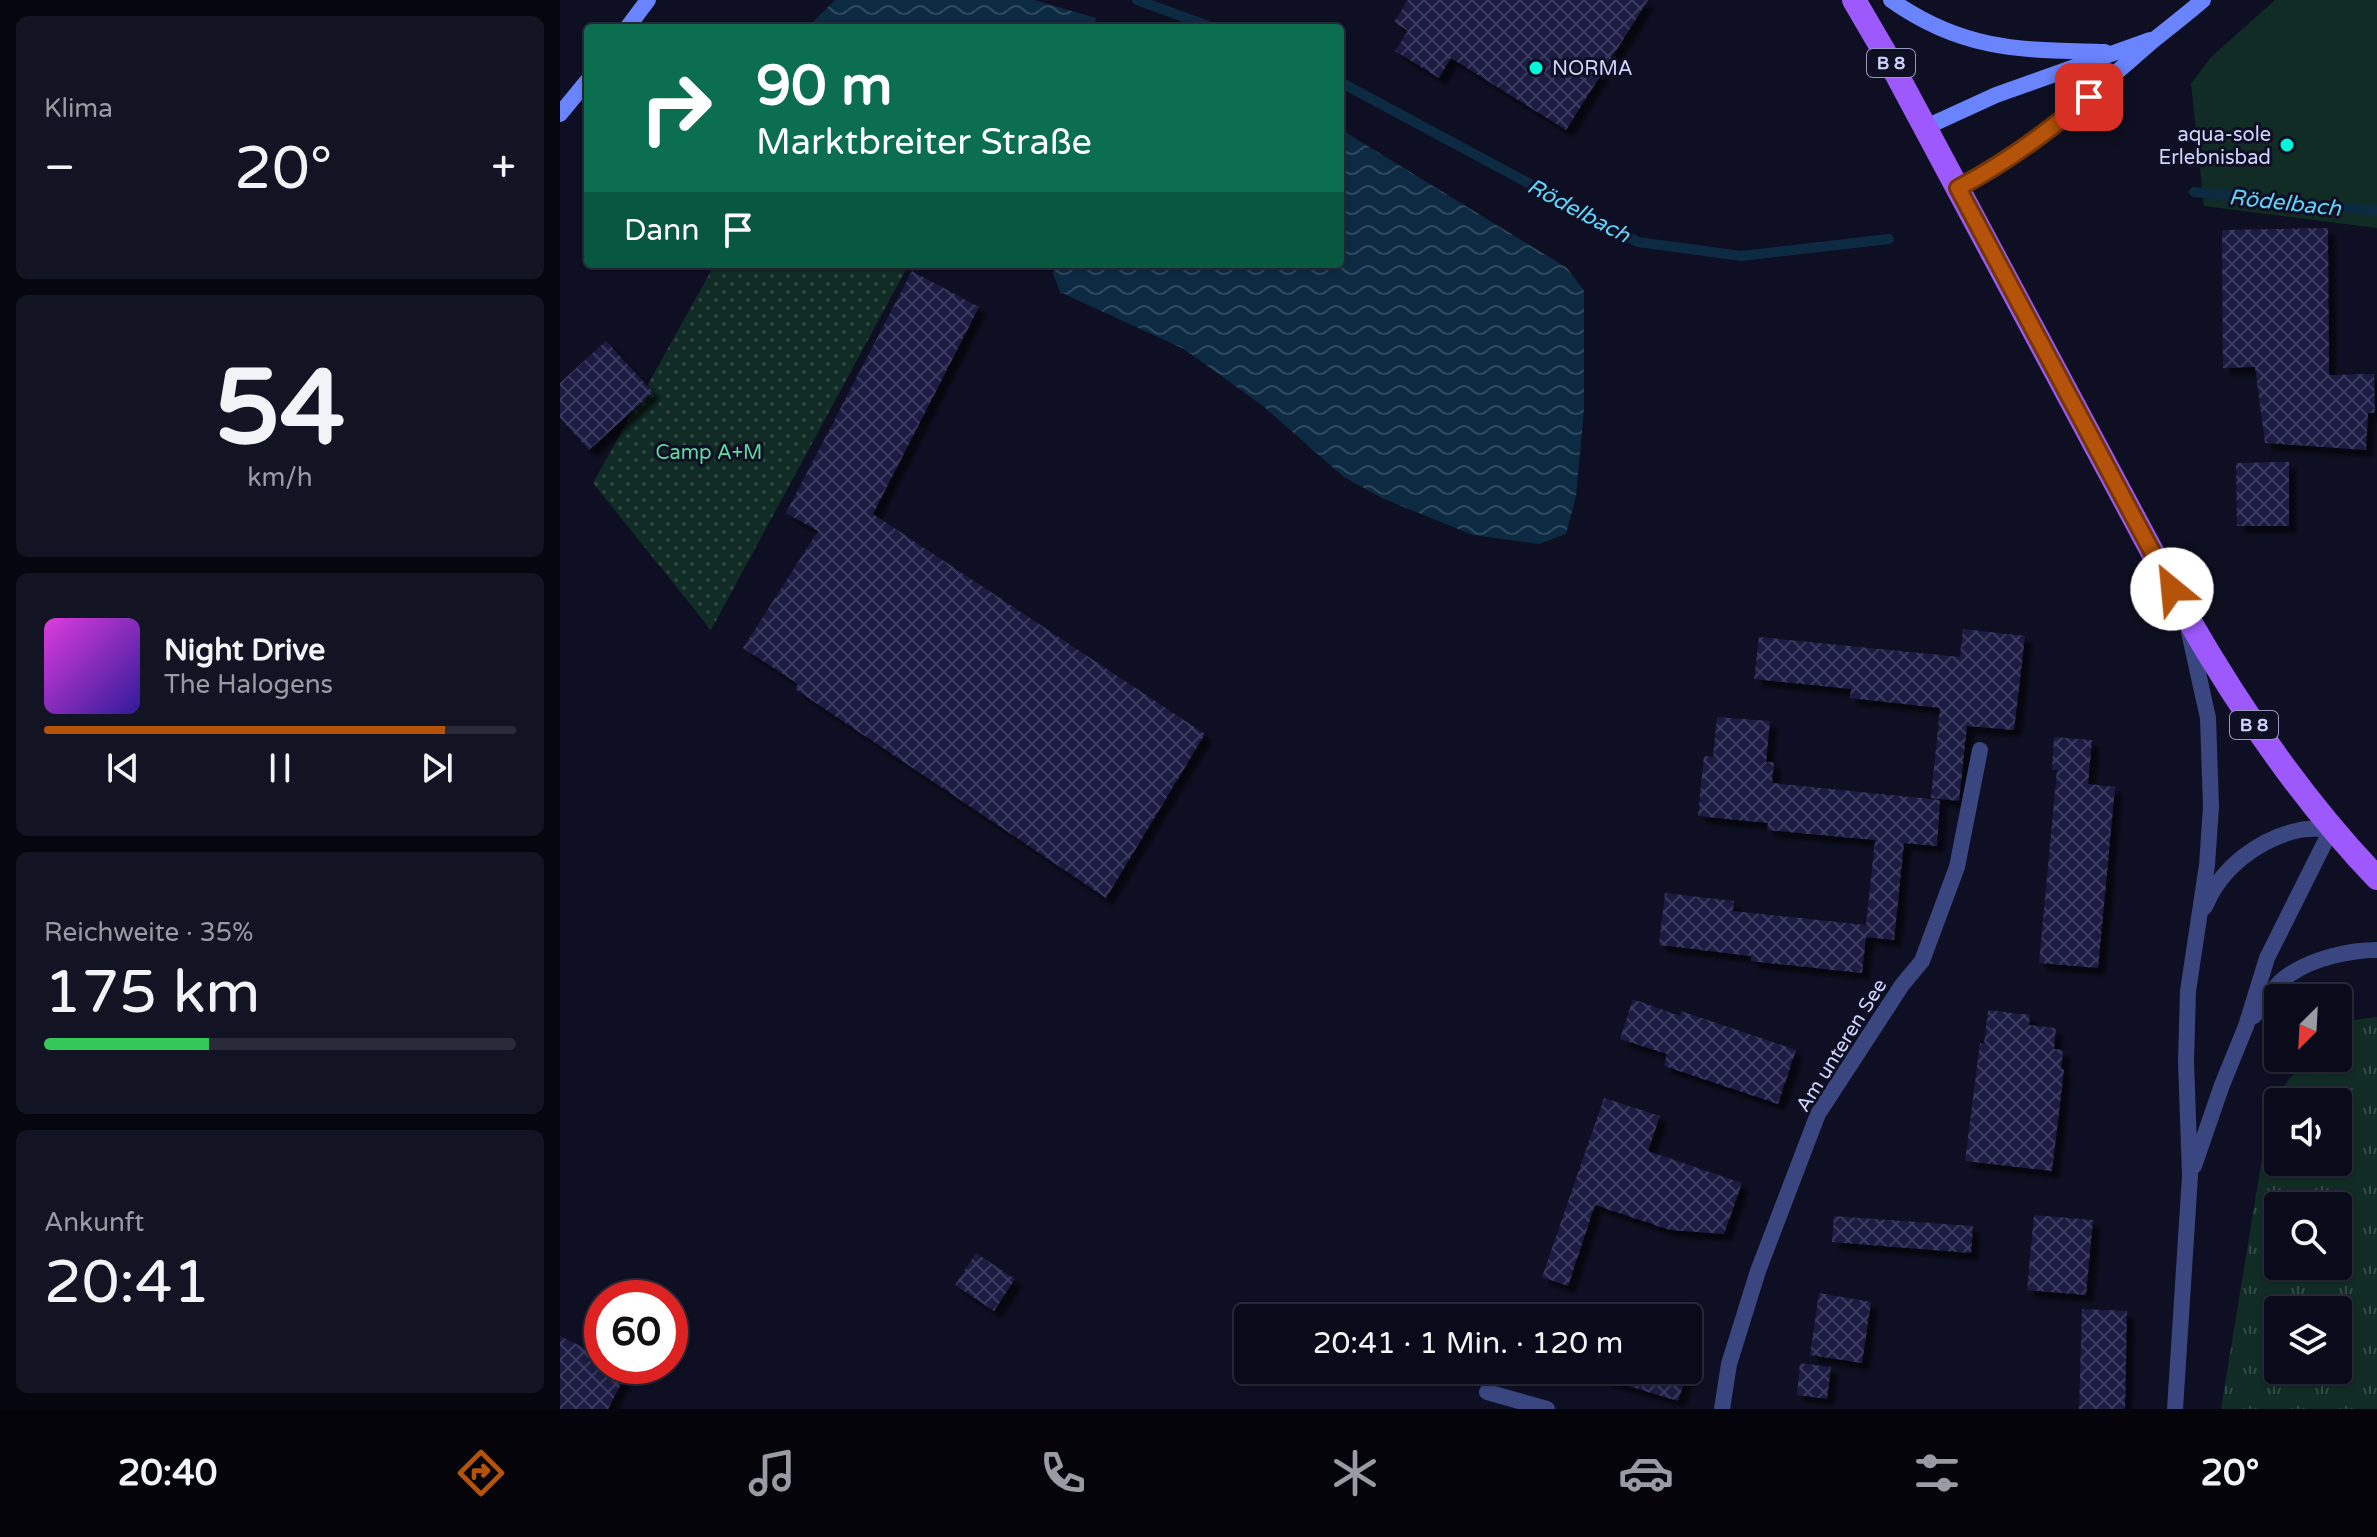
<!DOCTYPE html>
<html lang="de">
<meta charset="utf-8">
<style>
body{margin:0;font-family:"Varela Round",sans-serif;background:#131423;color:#f1f3f6;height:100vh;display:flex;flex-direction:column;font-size:30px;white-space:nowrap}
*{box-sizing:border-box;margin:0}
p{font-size:26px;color:#999ba2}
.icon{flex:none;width:44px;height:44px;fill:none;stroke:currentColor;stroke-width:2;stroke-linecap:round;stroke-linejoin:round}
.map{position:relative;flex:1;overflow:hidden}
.details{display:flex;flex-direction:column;gap:16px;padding:16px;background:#06060e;width:560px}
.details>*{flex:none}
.guide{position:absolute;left:24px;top:24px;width:760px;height:244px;border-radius:8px;box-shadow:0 2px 6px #0004,0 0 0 2px #2a2b39;background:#0b6e4f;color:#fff;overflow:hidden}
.needle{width:52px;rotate:204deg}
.buttons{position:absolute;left:1704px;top:984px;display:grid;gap:16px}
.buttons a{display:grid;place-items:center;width:88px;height:88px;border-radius:8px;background:#0a0b1a;box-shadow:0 2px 6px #0004,0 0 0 2px #2a2b39;font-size:40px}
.speed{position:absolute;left:24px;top:1280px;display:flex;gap:16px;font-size:40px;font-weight:700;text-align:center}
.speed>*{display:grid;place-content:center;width:104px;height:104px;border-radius:50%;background:#0a0b1a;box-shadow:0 2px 6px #0004,0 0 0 2px #2a2b39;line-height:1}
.speed .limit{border:12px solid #d22;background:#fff;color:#111}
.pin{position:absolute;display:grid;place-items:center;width:68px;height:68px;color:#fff;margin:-34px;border-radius:16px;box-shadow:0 4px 12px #0006}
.me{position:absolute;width:88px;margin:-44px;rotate:332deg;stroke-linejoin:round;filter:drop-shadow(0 0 6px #0008)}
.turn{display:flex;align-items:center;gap:28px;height:168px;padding:0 40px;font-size:36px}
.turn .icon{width:104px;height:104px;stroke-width:2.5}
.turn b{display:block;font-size:56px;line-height:68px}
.then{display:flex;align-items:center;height:76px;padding:0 40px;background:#0003;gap:16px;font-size:30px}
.big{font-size:60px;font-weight:600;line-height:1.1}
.details .tile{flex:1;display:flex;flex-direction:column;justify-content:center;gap:12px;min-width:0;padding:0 28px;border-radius:12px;background:#131423}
.details .dial{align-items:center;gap:0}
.dial b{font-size:104px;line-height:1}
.song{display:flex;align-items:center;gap:24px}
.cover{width:96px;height:96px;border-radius:12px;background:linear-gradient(135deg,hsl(300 70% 55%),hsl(250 70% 35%))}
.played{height:8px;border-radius:4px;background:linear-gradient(90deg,#b45309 85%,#2a2b39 85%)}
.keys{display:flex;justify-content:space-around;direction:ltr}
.heat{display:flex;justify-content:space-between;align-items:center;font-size:44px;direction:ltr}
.charge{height:12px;border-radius:6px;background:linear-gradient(90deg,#34c759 35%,#2a2b39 0)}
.trip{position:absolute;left:674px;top:1304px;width:468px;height:80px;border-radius:8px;background:#0a0b1a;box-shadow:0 2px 6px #0004,0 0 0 2px #2a2b39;font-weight:600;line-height:80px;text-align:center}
.tabs{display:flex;height:128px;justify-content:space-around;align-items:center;background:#04040a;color:#999ba2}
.tabs .icon{width:56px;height:56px}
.tabs .selected{color:#b45309}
.tabs b{font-size:36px;color:#f1f3f6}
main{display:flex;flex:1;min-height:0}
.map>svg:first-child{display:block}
</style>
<main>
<section class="details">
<div class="tile"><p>Klima</p>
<div class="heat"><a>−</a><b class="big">20°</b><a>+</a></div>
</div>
<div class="tile dial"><b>54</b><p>km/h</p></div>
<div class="tile">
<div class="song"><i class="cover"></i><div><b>Night Drive</b><p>The Halogens</p></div></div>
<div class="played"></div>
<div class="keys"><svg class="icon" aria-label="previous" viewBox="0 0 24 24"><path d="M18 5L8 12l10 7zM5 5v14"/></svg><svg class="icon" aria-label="pause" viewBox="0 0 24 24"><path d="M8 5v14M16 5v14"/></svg><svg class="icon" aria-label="next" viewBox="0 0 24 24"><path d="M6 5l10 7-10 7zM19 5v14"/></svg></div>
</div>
<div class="tile"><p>Reichweite · 35%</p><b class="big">175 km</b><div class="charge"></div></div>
<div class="tile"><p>Ankunft</p><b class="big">20:41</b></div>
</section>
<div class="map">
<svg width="1817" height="1409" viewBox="0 0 1817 1409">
<defs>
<pattern id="grass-tufts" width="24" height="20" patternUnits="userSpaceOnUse" patternTransform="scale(2)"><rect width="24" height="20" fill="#112c25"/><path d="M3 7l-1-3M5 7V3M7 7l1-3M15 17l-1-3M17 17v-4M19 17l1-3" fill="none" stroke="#334a46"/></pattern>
<pattern id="garden-dots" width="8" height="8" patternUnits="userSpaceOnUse" patternTransform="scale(2)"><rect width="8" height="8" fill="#112c25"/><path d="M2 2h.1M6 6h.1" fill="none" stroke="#334a46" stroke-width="1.8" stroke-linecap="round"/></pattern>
<pattern id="water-waves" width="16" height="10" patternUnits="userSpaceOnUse" patternTransform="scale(2)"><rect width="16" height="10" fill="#0c2b42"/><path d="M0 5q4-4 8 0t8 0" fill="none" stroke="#2e495e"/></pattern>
<pattern id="building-cross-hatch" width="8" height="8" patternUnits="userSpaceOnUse" patternTransform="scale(2)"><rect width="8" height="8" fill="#1a1b42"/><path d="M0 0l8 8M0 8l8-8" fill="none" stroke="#3a3b5e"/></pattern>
<filter id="shadow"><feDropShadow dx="7" dy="7" stdDeviation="2" flood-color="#0009"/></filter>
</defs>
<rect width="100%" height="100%" fill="#0e0f22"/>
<path fill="url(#grass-tufts)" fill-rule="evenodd" d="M1817 1017V1409H1661L1704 1146 1718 1103V1162H1778V1102H1718L1724 1086 1747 1058H1778V1022ZM1718 1206H1778V1266H1718ZM1718 1310H1778V1370H1718Z"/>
<path fill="url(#garden-dots)" d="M155 264H349L151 630 33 483Z"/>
<path fill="#112c25" d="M1715 0H1817V228L1644 206 1631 84 1651 57Z"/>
<path fill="url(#water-waves)" d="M275 0H474L536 18 534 28H247Z
M780 129 1007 268 1024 291V409L1016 496 1006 534 979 544 913 535 822 498 784 477 703 406 624 349 500 292 493 273 496 264H780Z"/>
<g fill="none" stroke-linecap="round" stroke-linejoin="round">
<path stroke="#0c2b42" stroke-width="10" d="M577 0 654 28
M780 82 1078 242 1181 256 1329 239
M1634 192 1817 211"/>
</g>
<path fill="url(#building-cross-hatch)" filter="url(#shadow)" d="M848 0H1088L1006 130 891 58 879 78 835 51 848 31 834 22Z
M1768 228 1769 375 1814 374 1815 413H1808L1806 450 1705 443 1695 367 1663 368 1662 230Z
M352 271 419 307 313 514 645 734 546 898 235 689 238 684 183 648 258 531 226 513Z
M46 341 93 392 29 450 0 418V383Z
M1729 462V526H1677L1676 463Z
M1403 629 1465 636 1454 730 1407 726 1399 801 1371 798 1380 708 1290 698 1291 689 1194 679 1199 637 1400 657Z
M1157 717 1210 721 1206 762H1214L1212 783 1380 800 1377 846 1344 843 1334 940 1306 937 1302 973 1191 961V956L1099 945 1105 893 1174 901 1173 911 1306 925 1315 840 1207 830 1208 823 1138 816 1144 756 1153 757Z
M1494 737 1532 740 1528 784 1555 787 1538 968 1479 963 1497 770H1492Z
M1073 999 1120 1016 1121 1011 1236 1050 1218 1104 1104 1066 1107 1054 1060 1039Z
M1428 1010 1470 1015 1469 1025 1496 1028 1494 1049 1503 1050 1501 1069H1504L1492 1171 1405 1161 1420 1043 1424 1044Z
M1044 1098 1100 1116 1088 1151 1182 1183 1164 1234 1110 1230 1035 1205 1008 1286 982 1277Z
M1474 1215 1533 1220 1526 1295 1467 1290Z
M1274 1216 1413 1226 1411 1253 1272 1242Z
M416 1253 455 1279 434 1311 395 1285Z
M1259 1293 1311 1302 1302 1363 1250 1355Z
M1522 1309 1567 1311 1565 1409H1519Z
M0 1336 42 1357V1366H60L68 1370 48 1409H0Z
M1240 1363 1271 1367 1267 1399 1237 1395Z
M1039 1370H1128L1118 1401 1038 1377Z"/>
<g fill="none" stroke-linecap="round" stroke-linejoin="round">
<path stroke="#3a4680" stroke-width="16" d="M1645 907C1660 868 1700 838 1740 830 1750 828 1761 829 1772 828
M1694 1016C1705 1001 1716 982 1732 973 1755 958 1790 950 1817 950
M1634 1166 1662 1085 1686 1026 1707 958 1772 828
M927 1392 987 1409
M1162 1409 1169 1364 1198 1271 1258 1114 1342 985 1362 961 1397 867 1420 750
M1615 1409 1630 1176 1626 1061 1628 991 1647 865 1651 807 1648 718 1629 632"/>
<path stroke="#6984fc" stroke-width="16" d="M1331 0C1403 51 1461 50 1545 52
M67 28 88 0
M0 114 28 80
M1364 128 1436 95 1590 40
M1398 188C1472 149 1532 93 1595 39 1611 26 1627 14 1643 0"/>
<path stroke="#9d59fc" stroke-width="24" d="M1294 0 1329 60 1626 615C1680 709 1741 799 1817 878"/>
</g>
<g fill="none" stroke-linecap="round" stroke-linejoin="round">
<defs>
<path id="route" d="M1529 97C1488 132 1445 163 1398 188L1612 589"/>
</defs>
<use href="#route" stroke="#753606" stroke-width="20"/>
<use href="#route" stroke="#b45309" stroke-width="14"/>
</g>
<g fill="#05f5db" stroke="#0e0f22" stroke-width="3">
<circle cx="976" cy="68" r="8"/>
<circle cx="1727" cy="145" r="8"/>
</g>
<g text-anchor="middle" stroke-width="6" stroke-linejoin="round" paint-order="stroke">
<g fill="#0e0f22" stroke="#9699bc" stroke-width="2">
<rect x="1307" y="49" width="48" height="28" rx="6"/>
<rect x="1670" y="711" width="48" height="28" rx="6"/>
</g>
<g font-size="18" font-weight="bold" fill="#d0d4fe">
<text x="1331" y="69">B 8</text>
<text x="1694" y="731">B 8</text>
</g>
<g font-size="20" fill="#d0d4fe" stroke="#0e0f22" text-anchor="start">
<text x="992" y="75">NORMA</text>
<text x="1711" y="141" text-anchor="end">aqua-sole<tspan x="1711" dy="23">Erlebnisbad</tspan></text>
</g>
<g font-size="20" fill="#5ddca2" stroke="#0e0f22">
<text x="149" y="459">Camp A+M</text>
</g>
<g font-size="20" fill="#d0d4fe" stroke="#0e0f22">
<text transform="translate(1281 1045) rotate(-58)" y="7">Am unteren See</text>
</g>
<g font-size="22" font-style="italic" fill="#60d4fc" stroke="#0e0f22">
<text transform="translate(1725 202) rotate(6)" y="8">Rödelbach</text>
<text transform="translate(1019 210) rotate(28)" y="8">Rödelbach</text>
</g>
</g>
</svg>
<div class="buttons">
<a><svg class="needle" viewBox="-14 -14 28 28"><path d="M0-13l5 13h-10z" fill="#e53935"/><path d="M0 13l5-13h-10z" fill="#999ba2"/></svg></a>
<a><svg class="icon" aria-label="sound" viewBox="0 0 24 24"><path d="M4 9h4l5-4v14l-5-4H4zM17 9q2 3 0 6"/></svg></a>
<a><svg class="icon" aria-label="search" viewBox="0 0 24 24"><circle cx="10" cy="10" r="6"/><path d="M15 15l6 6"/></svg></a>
<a><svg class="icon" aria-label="layers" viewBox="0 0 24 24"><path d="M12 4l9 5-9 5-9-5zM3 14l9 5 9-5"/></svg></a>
</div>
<div class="speed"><div class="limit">60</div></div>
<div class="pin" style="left:1529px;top:97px;background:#d93025"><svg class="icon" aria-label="arrive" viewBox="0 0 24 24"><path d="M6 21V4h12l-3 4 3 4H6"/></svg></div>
<svg class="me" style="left:1612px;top:589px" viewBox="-20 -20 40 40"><circle r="19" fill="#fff"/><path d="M0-13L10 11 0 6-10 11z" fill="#b45309"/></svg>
<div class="trip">20:41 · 1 Min. · 120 m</div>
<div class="guide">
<div class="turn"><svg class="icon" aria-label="right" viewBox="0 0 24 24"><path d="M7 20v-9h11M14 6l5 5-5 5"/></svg><div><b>90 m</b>Marktbreiter Straße</div></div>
<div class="then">Dann<svg class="icon" aria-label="arrive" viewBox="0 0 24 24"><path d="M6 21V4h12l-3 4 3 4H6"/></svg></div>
</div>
</div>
</main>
<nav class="tabs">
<b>20:40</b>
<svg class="icon selected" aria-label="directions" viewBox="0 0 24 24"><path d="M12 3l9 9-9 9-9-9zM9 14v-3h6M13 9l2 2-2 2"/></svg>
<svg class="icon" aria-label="music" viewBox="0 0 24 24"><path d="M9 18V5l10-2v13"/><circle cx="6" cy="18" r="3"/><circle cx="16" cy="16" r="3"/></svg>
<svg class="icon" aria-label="phone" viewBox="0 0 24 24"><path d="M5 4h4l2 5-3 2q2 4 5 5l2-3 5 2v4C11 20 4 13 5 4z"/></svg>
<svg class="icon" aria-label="climate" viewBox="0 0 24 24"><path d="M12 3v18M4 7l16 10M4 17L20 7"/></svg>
<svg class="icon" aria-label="car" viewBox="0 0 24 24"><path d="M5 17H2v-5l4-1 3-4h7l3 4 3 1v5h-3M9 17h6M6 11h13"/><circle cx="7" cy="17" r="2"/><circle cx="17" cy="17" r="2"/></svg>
<svg class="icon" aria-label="filters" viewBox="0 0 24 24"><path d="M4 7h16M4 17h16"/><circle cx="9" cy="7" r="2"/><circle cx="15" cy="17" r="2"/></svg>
<b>20°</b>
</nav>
